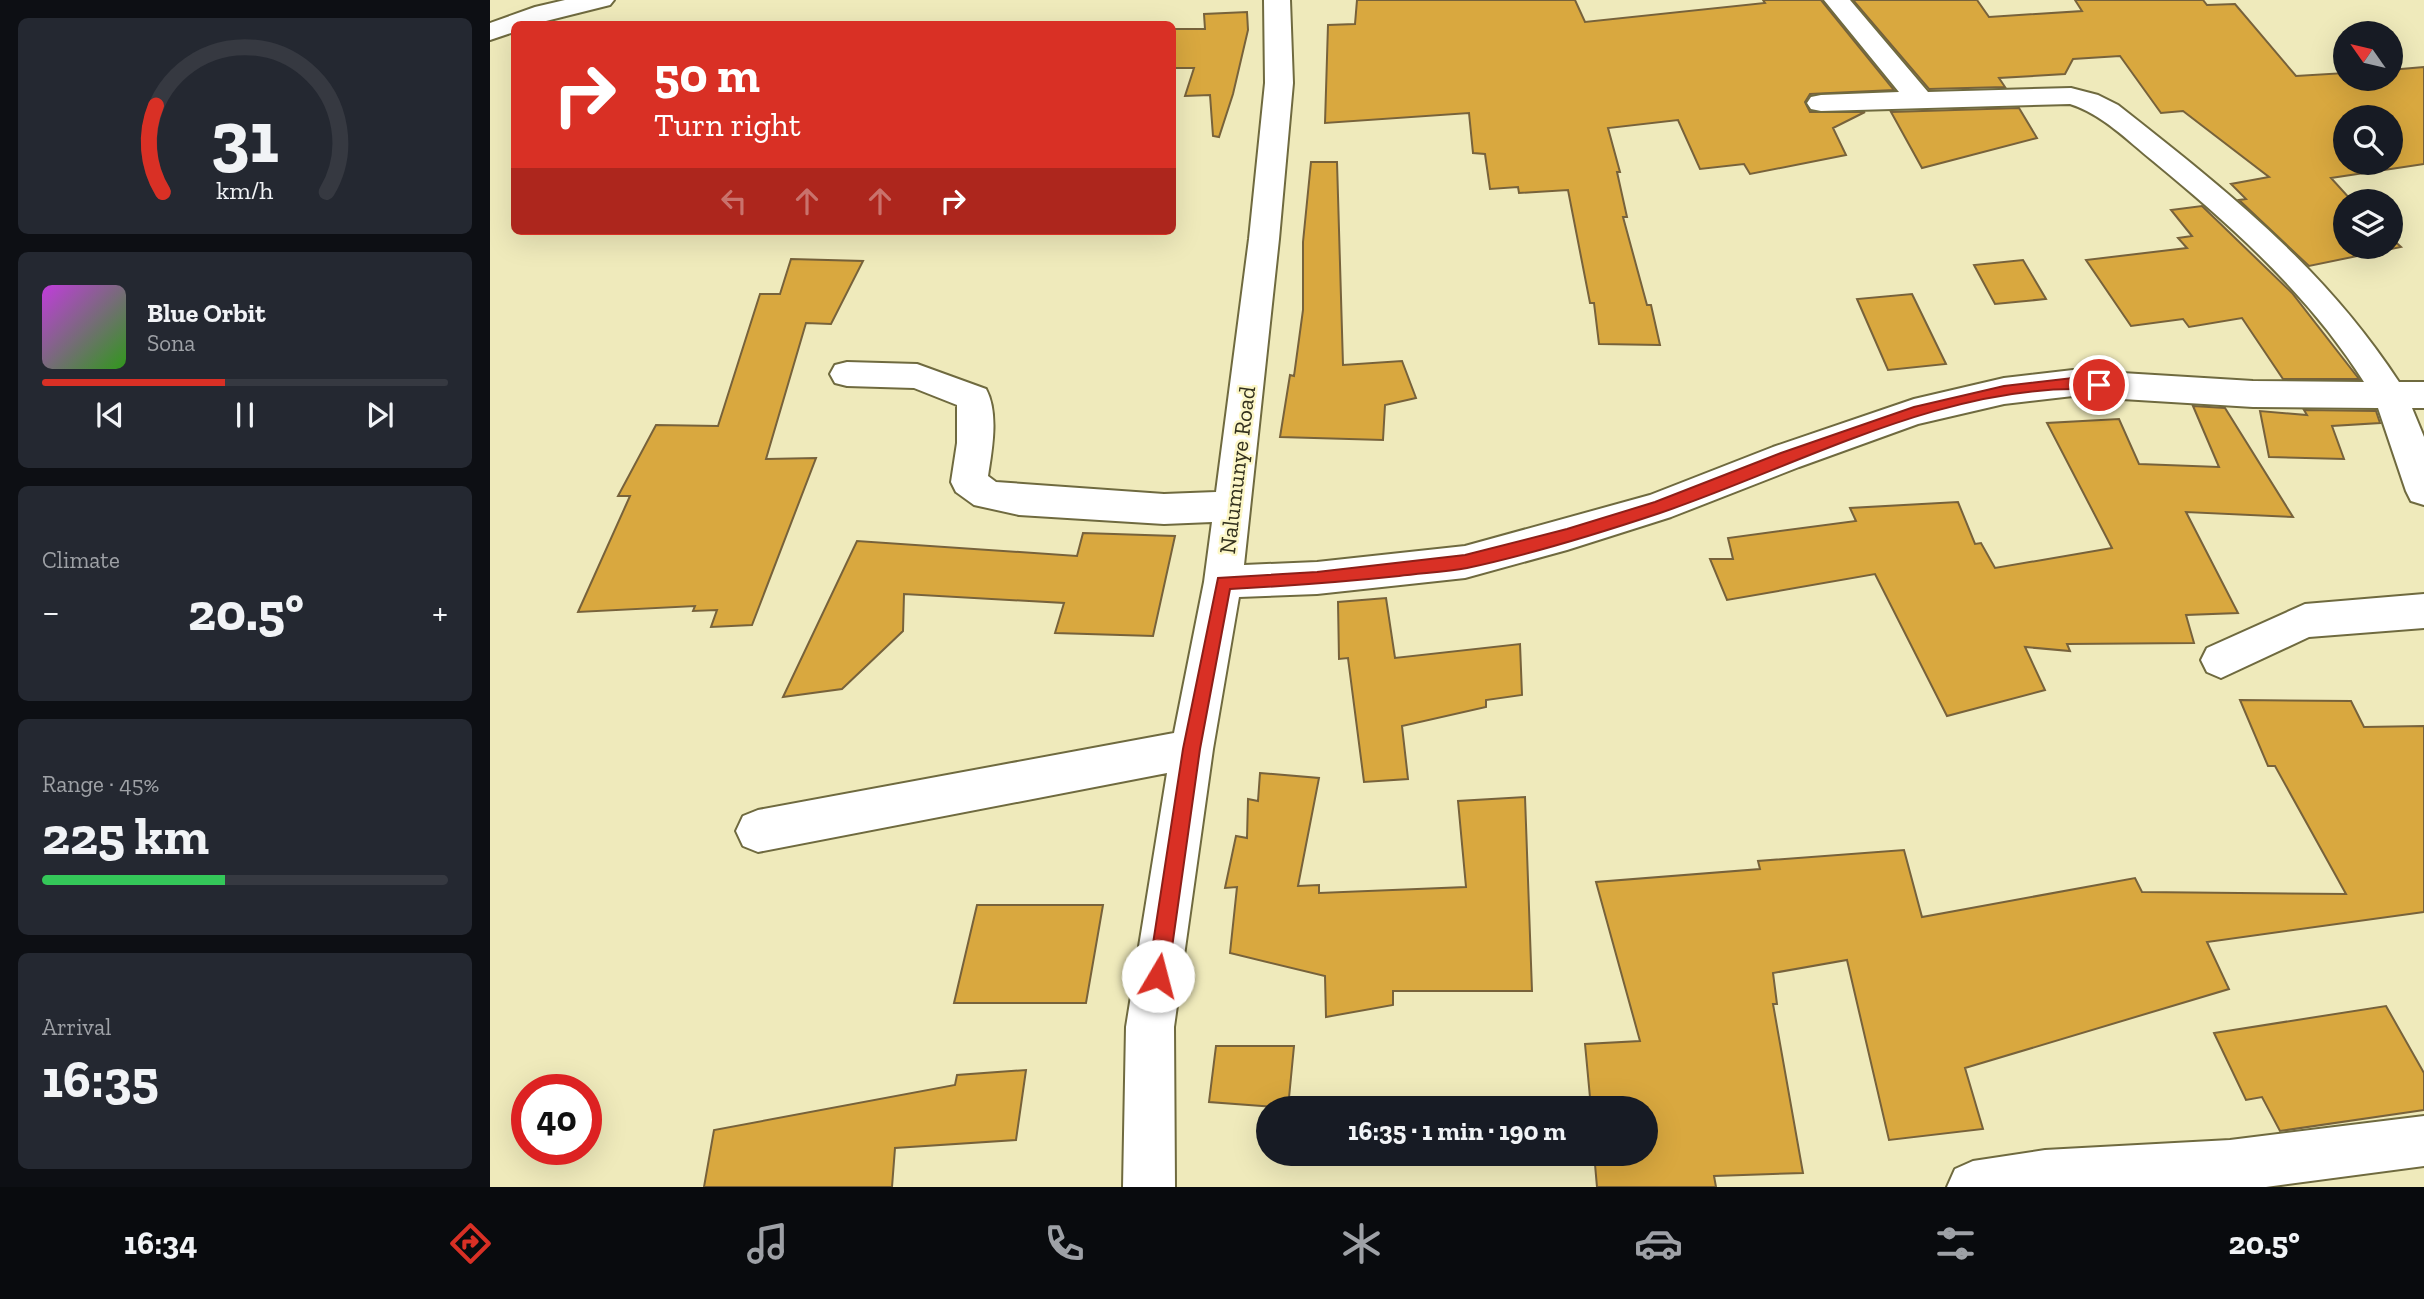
<!DOCTYPE html>
<meta charset="utf-8">
<style>
body{margin:0;font-family:"Zilla Slab",serif;background:#242831;color:#f1f3f6;height:100vh;display:flex;flex-direction:column;font-size:26px;white-space:nowrap}
*{box-sizing:border-box;margin:0}
p{font-size:23px;color:#9ea1a6}
.icon{flex:none;width:38px;height:38px;fill:none;stroke:currentColor;stroke-width:2;stroke-linecap:round;stroke-linejoin:round}
.map{position:relative;flex:1;overflow:hidden}
.sheet{display:flex;flex-direction:column;gap:18px;padding:18px;background:#0d0f14;width:490px}
.sheet>*{flex:none}
.guide{position:absolute;left:21px;top:21px;width:665px;height:214px;border-radius:10px;box-shadow:0 7px 28px #0002;background:#d93025;color:#fff;overflow:hidden}
.needle{width:46px;rotate:304deg}
.fabs{position:absolute;left:1843px;top:21px;display:grid;gap:14px}
.fabs a{display:grid;place-items:center;width:70px;height:70px;border-radius:50%;background:#171b24;box-shadow:0 7px 28px #0002;font-size:35px}
.speed{position:absolute;left:21px;top:1074px;display:flex;gap:14px;font-size:35px;font-weight:700;text-align:center}
.speed>*{display:grid;place-content:center;width:91px;height:91px;border-radius:50%;background:#171b24;box-shadow:0 7px 28px #0002;line-height:1}
.speed .limit{border:10px solid #d22;background:#fff;color:#111}
.pin{position:absolute;display:grid;place-items:center;width:60px;height:60px;color:#fff;margin:-30px;border:4px solid #fff;border-radius:50%;box-shadow:0 2px 7px #0007}
.me{position:absolute;width:77px;margin:-38px;rotate:8deg;stroke-linejoin:round;filter:drop-shadow(0 0 5px #0008)}
.turn{display:flex;align-items:center;gap:24px;height:147px;padding:0 28px;font-size:32px}
.turn .icon{width:91px;height:91px;stroke-width:2.5}
.turn b{display:block;font-size:49px;line-height:60px}
.lanes{display:flex;align-items:center;height:66px;padding:0 28px;background:#0003;justify-content:center;gap:35px;direction:ltr}
.lanes .off{opacity:.35}
.big{font-size:52px;font-weight:700;line-height:1.1}
.sheet .card{flex:1;display:flex;flex-direction:column;justify-content:center;gap:10px;min-width:0;padding:0 24px;border-radius:10px;background:#242831}
.sheet .dial{align-items:center;gap:0}
.dial svg{height:182px;overflow:visible;fill:none;stroke:#363941;stroke-width:7;stroke-linecap:round;text-anchor:middle}
.dial text{fill:#f1f3f6;stroke:none}
.song{display:flex;align-items:center;gap:21px}
.cover{width:84px;height:84px;border-radius:10px;background:linear-gradient(135deg,hsl(290 70% 55%),hsl(110 70% 35%))}
.played{height:7px;border-radius:4px;background:linear-gradient(90deg,#d93025 45%,#363941 45%)}
.keys{display:flex;justify-content:space-around;direction:ltr}
.heat{display:flex;justify-content:space-between;align-items:center;font-size:38px;direction:ltr}
.charge{height:10px;border-radius:5px;background:linear-gradient(90deg,#34c759 45%,#363941 0)}
.trip{position:absolute;left:766px;top:1096px;width:402px;height:70px;border-radius:35px;background:#171b24;box-shadow:0 7px 28px #0002;font-weight:700;line-height:70px;text-align:center}
.tabs{display:flex;height:112px;justify-content:space-around;align-items:center;background:#090b0e;color:#9ea1a6}
.tabs .icon{width:49px;height:49px}
.tabs .active{color:#d93025}
.tabs b{font-size:32px;color:#f1f3f6}
main{display:flex;flex:1;min-height:0}
.map>svg:first-child{display:block}
</style>
<main>
<section class="sheet">
<div class="card dial"><svg viewBox="0 0 100 80">
<path d="M14 69A42 42 0 1 1 86 69"/>
<path d="M14 69A42 42 0 0 1 11 31" stroke="#d93025"/>
<text x="50" y="56" font-size="32" font-weight="700">31</text>
<text x="50" y="72" font-size="11">km/h</text>
</svg></div>
<div class="card">
<div class="song"><i class="cover"></i><div><b>Blue Orbit</b><p>Sona</p></div></div>
<div class="played"></div>
<div class="keys"><svg class="icon" aria-label="previous" viewBox="0 0 24 24"><path d="M18 5L8 12l10 7zM5 5v14"/></svg><svg class="icon" aria-label="pause" viewBox="0 0 24 24"><path d="M8 5v14M16 5v14"/></svg><svg class="icon" aria-label="next" viewBox="0 0 24 24"><path d="M6 5l10 7-10 7zM19 5v14"/></svg></div>
</div>
<div class="card"><p>Climate</p>
<div class="heat"><a>−</a><b class="big">20.5°</b><a>+</a></div>
</div>
<div class="card"><p>Range · 45%</p><b class="big">225 km</b><div class="charge"></div></div>
<div class="card"><p>Arrival</p><b class="big">16:35</b></div>
</section>
<div class="map">
<svg width="1934" height="1187" viewBox="0 0 1934 1187">
<rect width="100%" height="100%" fill="#efeabb"/>
<path fill="#d9a83f" stroke="#77623b" stroke-width="2" fill-rule="evenodd" d="M867 0H1085L1095 22 1275 3 1273 0H1331L1404 90 1320 94 1315 102 1320 112H1375L1343 128 1356 155 1260 174 1254 164 1210 169 1188 120 1118 128 1130 172H1127L1137 217H1133L1157 305H1161L1170 345 1109 344 1104 303H1100L1078 190 1029 193 1028 187 1000 189 995 154 983 153 979 113 835 123 838 25 865 24Z
M1363 0H1487L1499 17 1592 11 1585 0H1713L1717 5 1745 4 1806 76 1855 73V79H1900V70L1934 67V164L1841 178 1862 201H1855V247H1900V237L1911 247 1819 266 1749 200 1756 199 1741 184 1779 177 1693 111 1671 113 1630 56 1583 59 1575 74 1509 78 1515 87 1439 89ZM1855 117H1900V163H1855Z
M757 12 758 30 743 94 729 137 723 136 720 95 695 96 704 68H682V29H715L714 14Z
M1529 108 1547 138 1432 168 1401 112Z
M821 162H847L853 365 912 361 926 398 895 405 893 440 790 437 800 375 804 376 813 310V242Z
M1712 206 1802 293 1869 379H1793L1752 318 1699 327 1693 319 1641 326 1596 260 1697 248 1688 238 1702 236 1681 210Z
M301 259 373 261 341 324 316 323 276 459 326 458 262 625 221 627 227 610 203 611 205 606 88 612 140 496H128L166 425 228 426 270 294H290Z
M1533 260 1556 299 1505 304 1484 265Z
M1422 294 1456 364 1398 370 1367 299Z
M1703 406 1735 408 1803 517 1696 512 1748 613 1696 615 1704 643 1577 644 1580 651 1535 647 1555 690 1457 716 1385 574 1237 600 1220 559H1243L1238 538 1366 521 1360 508 1468 502 1485 544 1491 543 1505 568 1622 548 1557 423 1629 419 1649 464 1729 467Z
M1814 410 1886 411 1890 423 1842 426 1854 459 1779 457 1770 411 1817 415Z
M593 533 685 536 663 636 565 633 574 603 414 594 413 631 352 689 293 697 367 541 587 556Z
M896 598 905 658 1030 644 1032 695 996 700V707L912 726 918 779 874 782 858 658 849 659 848 602Z
M1750 700 1861 701 1874 727 1934 726V912L1717 942 1739 989 1475 1068 1493 1129 1399 1140 1357 960 1283 973 1287 1004H1283L1313 1173 1224 1176 1226 1187H1107L1104 1153H1157V1108H1101L1095 1044 1150 1041 1106 882 1270 869 1268 861 1414 850 1432 917 1645 878 1652 892 1856 894 1785 766H1778Z
M770 773 829 778 808 886 829 885V893L976 887 968 801 1035 797 1042 991H903V1005L836 1017 835 976 740 953 747 887 735 888 746 836 757 838 758 799 768 801Z
M487 905H613L596 1003H464Z
M1896 1006 1934 1073V1110L1790 1131 1772 1097 1756 1100 1724 1033Z
M726 1046H804L798 1108 719 1102Z
M536 1070 526 1140 405 1148 402 1187H214L224 1130 465 1085 467 1075Z"/>
<g fill="none" stroke-linecap="round" stroke-linejoin="round">
<defs>
<path id="minor" d="M75 0H124L120 5 44 24H24V32L0 40V23L45 7Z
M774 0H800L803 83 789 239 754 565 827 562 975 546 1160 495 1283 447 1424 399 1514 378 1583 370 1763 381 1874 382C1819 295 1742 226 1663 161 1637 140 1612 114 1580 104L1331 111 1321 109 1317 103 1321 97 1331 95 1409 92 1334 0H1360L1438 92 1581 88 1608 95 1628 105C1736 190 1833 266 1909 382H1934V408H1922L1934 437V505L1921 501 1916 491 1888 408 1763 407 1583 396 1514 404 1428 424 1309 467 1181 517 1077 550 975 578 827 594 749 597 723 749 684 1027 685 1187H633L636 1027 677 773 268 852 253 846 246 831 253 816 268 810 684 733 714 582 722 522 674 524 529 515 484 505 466 492 461 482 467 443V405L424 388 357 386 345 383 340 374 345 365 357 362 427 364 496 389C509 413 502 450 498 476L506 482 674 494 726 492 759 239 775 83Z
M1934 594V628L1819 637 1731 678 1717 672 1711 660 1717 648 1815 604Z
M1934 1116V1166L1776 1187H1457L1465 1169 1483 1161 1555 1150 1740 1140Z"/>
</defs>
<use href="#minor" stroke="#6f6a3f" stroke-width="4"/>
<use href="#minor" fill="#fff" fill-rule="evenodd"/>
</g>
<path fill="#d93025" stroke="#8d1f18" stroke-width="2" d="M1583 378 1609 379 1616 385 1609 390C1462 379 1306 467 1170 513 1107 534 1042 554 977 568 955 572 931 573 909 576 852 582 797 586 740 589L710 749 678 976 675 983 668 986 661 983 658 976 693 749 728 578 827 572 975 555 1077 529 1165 502 1291 453 1424 407 1514 386Z"/>
<g text-anchor="middle" stroke-width="5" stroke-linejoin="round" paint-order="stroke">
<g font-size="23" fill="#32301d" stroke="#fcf7c7">
<text transform="translate(747 470) rotate(-83)" y="8">Nalumunye Road</text>
</g>
</g>
</svg>
<div class="fabs">
<a><svg class="needle" viewBox="-14 -14 28 28"><path d="M0-13l5 13h-10z" fill="#e53935"/><path d="M0 13l5-13h-10z" fill="#9ea1a6"/></svg></a>
<a><svg class="icon" aria-label="search" viewBox="0 0 24 24"><circle cx="10" cy="10" r="6"/><path d="M15 15l6 6"/></svg></a>
<a><svg class="icon" aria-label="layers" viewBox="0 0 24 24"><path d="M12 4l9 5-9 5-9-5zM3 14l9 5 9-5"/></svg></a>
</div>
<div class="speed"><div class="limit">40</div></div>
<div class="pin" style="left:1609px;top:385px;background:#d93025"><svg class="icon" aria-label="arrive" viewBox="0 0 24 24"><path d="M6 21V4h12l-3 4 3 4H6"/></svg></div>
<svg class="me" style="left:668px;top:976px" viewBox="-20 -20 40 40"><circle r="19" fill="#fff"/><path d="M0-13L10 11 0 6-10 11z" fill="#d93025"/></svg>
<div class="trip">16:35 · 1 min · 190 m</div>
<div class="guide">
<div class="turn"><svg class="icon" aria-label="right" viewBox="0 0 24 24"><path d="M7 20v-9h11M14 6l5 5-5 5"/></svg><div><b>50 m</b>Turn right</div></div>
<div class="lanes"><svg class="icon off" aria-label="left" viewBox="0 0 24 24"><path d="M17 20v-9H6M10 6l-5 5 5 5"/></svg><svg class="icon off" aria-label="ahead" viewBox="0 0 24 24"><path d="M12 20V5M6 11l6-6 6 6"/></svg><svg class="icon off" aria-label="ahead" viewBox="0 0 24 24"><path d="M12 20V5M6 11l6-6 6 6"/></svg><svg class="icon" aria-label="right" viewBox="0 0 24 24"><path d="M7 20v-9h11M14 6l5 5-5 5"/></svg></div>
</div>
</div>
</main>
<nav class="tabs">
<b>16:34</b>
<svg class="icon active" aria-label="directions" viewBox="0 0 24 24"><path d="M12 3l9 9-9 9-9-9zM9 14v-3h6M13 9l2 2-2 2"/></svg>
<svg class="icon" aria-label="music" viewBox="0 0 24 24"><path d="M9 18V5l10-2v13"/><circle cx="6" cy="18" r="3"/><circle cx="16" cy="16" r="3"/></svg>
<svg class="icon" aria-label="phone" viewBox="0 0 24 24"><path d="M5 4h4l2 5-3 2q2 4 5 5l2-3 5 2v4C11 20 4 13 5 4z"/></svg>
<svg class="icon" aria-label="climate" viewBox="0 0 24 24"><path d="M12 3v18M4 7l16 10M4 17L20 7"/></svg>
<svg class="icon" aria-label="car" viewBox="0 0 24 24"><path d="M5 17H2v-5l4-1 3-4h7l3 4 3 1v5h-3M9 17h6M6 11h13"/><circle cx="7" cy="17" r="2"/><circle cx="17" cy="17" r="2"/></svg>
<svg class="icon" aria-label="filters" viewBox="0 0 24 24"><path d="M4 7h16M4 17h16"/><circle cx="9" cy="7" r="2"/><circle cx="15" cy="17" r="2"/></svg>
<b>20.5°</b>
</nav>
